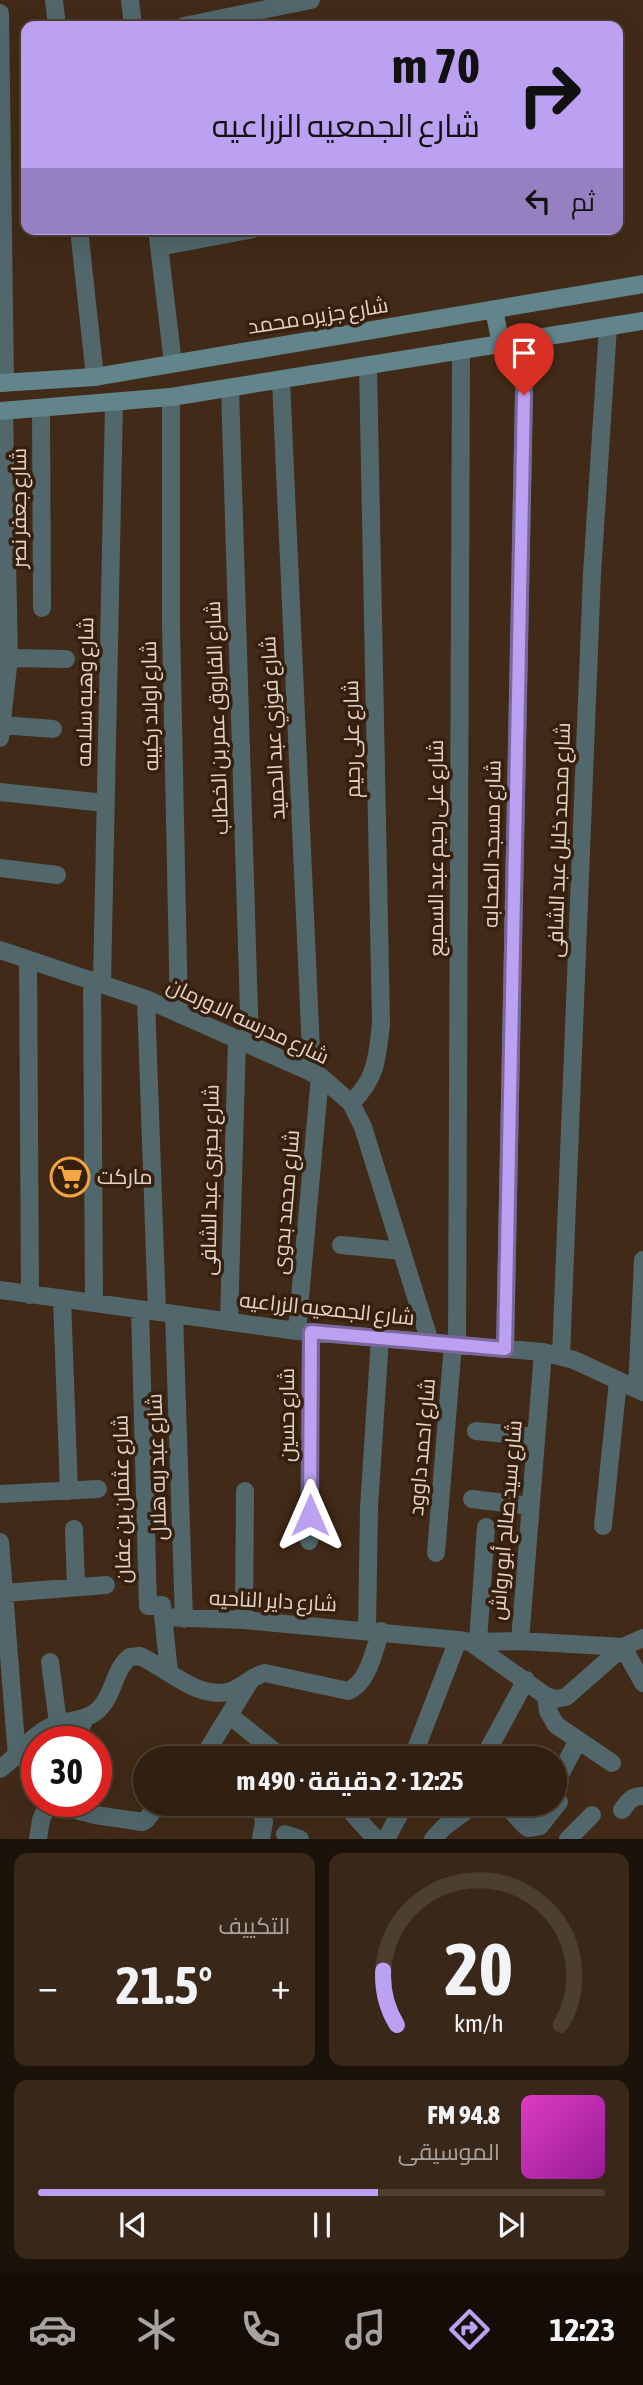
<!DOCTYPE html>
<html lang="ar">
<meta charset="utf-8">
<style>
body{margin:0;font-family:"Asap Condensed",Cairo,sans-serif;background:#39281a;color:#f1f3f6;direction:rtl;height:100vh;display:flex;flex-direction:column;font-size:26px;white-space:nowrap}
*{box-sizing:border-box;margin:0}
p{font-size:23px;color:#a8a39f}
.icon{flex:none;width:38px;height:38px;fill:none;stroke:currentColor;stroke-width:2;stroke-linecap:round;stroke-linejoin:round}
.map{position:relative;height:1839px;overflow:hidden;direction:ltr}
.side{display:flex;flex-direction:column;gap:14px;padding:14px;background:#1b1209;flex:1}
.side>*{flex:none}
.hud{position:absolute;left:21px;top:21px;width:602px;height:214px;border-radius:14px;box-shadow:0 7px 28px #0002,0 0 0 2px #4c3e31;direction:rtl;background:#bca0f2;color:#111;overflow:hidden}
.speed{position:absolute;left:21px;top:1726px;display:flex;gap:14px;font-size:35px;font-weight:700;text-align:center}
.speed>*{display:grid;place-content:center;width:91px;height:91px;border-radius:50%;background:#312011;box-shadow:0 7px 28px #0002,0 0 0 2px #4c3e31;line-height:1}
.speed .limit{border:10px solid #d22;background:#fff;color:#111}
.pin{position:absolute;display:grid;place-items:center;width:60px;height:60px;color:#fff;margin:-72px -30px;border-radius:50% 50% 50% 0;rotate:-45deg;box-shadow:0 0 7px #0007}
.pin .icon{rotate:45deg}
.me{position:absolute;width:77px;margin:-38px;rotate:0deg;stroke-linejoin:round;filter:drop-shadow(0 0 5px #0008)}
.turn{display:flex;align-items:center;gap:24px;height:147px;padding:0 28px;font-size:32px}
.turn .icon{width:91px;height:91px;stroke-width:2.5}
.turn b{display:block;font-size:49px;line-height:60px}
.then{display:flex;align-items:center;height:66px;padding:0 28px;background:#0003;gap:14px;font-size:26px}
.big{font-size:52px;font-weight:700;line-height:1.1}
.side .card{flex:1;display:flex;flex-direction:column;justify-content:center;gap:10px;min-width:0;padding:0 24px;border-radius:14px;background:#39281a}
.side .dial{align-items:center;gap:0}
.dial svg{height:182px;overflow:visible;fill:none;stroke:#4c3e31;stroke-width:7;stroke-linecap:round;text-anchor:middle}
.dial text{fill:#f1f3f6;stroke:none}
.song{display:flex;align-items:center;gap:21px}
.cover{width:84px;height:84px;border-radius:10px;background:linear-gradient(135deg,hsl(310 70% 55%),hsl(300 70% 35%))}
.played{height:7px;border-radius:4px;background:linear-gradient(90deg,#bca0f2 60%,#4c3e31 60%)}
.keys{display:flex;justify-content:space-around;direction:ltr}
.heat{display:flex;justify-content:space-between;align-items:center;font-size:38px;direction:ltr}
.side .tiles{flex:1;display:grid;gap:14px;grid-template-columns:1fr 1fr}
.card:last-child{grid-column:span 2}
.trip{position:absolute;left:133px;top:1746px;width:434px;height:70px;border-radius:35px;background:#312011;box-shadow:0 7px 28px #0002,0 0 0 2px #4c3e31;font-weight:700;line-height:70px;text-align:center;direction:rtl}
.menu{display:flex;height:112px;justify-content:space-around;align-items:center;background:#140d07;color:#a8a39f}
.menu .icon{width:49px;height:49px}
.menu .active{color:#bca0f2}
.menu b{font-size:32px;color:#f1f3f6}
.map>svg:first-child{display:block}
</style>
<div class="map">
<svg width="643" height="1839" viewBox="0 0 643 1839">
<rect width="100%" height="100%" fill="#412a17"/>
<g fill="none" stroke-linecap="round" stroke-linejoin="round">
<path stroke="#51676b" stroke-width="18" d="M54 0 57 26
M130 0 133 26
M0 13 5 383
M184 26 311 0
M79 229 95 377
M157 229 173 363
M159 247 254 229
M281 381 312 1073
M230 388 250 1045
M171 397V624L179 1014
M41 409 42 608
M9 658 66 659
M2 725 53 729
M0 738 9 658 4 411
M0 792 105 803
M0 868 57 875
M0 950 146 999 320 1076 351 1103 363 1127 430 1342
M28 959 30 1295
M92 980 94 1303
M102 983 114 403
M146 999 157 1312
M351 1103C377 1078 377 1058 381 1024L368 366
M341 1245 402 1251
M0 1290 297 1331 543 1352 574 1360 643 1392
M62 1299 69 1491
M140 1310 148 1606 162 1605 169 1672
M174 1314 184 1619
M229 1322 237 1039
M297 1331 320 1076
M457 1345 461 351
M505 1349 525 340
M561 1356 592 574 608 327
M637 1389 643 1260
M476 1431 536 1437
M0 1494 98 1489
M472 1499 530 1506
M603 1526 618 1381
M74 1529 76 1587
M309 1541 311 1332
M0 1542 17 1757
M436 1553 453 1344
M4 1593 106 1585
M163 1617 244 1620 458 1640 470 1642 546 1696 556 1699 566 1697 623 1647 643 1638
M244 1620 245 1491
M367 1630 369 1508 380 1338
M478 1641 486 1527
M520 1641 623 1647 643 1683
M470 1642 520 1641 543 1352
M50 1662 58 1723
M546 1696 548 1711 556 1725 612 1763
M229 1715 284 1759
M75 1741 85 1718
M202 1759 250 1681
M412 1759 458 1640
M483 1759 526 1680
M0 1769C18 1756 31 1736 50 1727 66 1719 88 1722 100 1708 114 1694 114 1669 130 1657L140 1656C168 1669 199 1701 231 1691 244 1686 252 1676 265 1673L348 1691C369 1682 373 1652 381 1631
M562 1771 578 1740
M49 1803 95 1815 143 1822C150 1818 149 1814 155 1809 163 1803 183 1808 192 1809
M260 1804 264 1822 261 1839
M344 1804 376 1839
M502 1804C513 1809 518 1821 528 1828L540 1826 559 1802
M622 1810C628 1802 632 1795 643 1796
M285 1834 300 1839
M38 1839 41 1820 49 1801
M386 1839 405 1804
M433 1839 444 1827 475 1804
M568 1839 592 1815"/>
<path stroke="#62858c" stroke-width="18" d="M494 310 501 344
M0 383 95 377 643 284
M0 411 171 397 643 321"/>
</g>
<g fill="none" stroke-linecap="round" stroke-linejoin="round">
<defs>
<path id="route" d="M310 1515 311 1332 505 1349 524 395"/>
</defs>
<use href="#route" stroke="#7a689d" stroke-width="18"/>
<use href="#route" stroke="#bca0f2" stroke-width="12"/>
</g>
<defs>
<symbol id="supermarket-ring" viewBox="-11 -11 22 22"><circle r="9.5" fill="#36200d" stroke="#f2a541" stroke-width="1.5"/><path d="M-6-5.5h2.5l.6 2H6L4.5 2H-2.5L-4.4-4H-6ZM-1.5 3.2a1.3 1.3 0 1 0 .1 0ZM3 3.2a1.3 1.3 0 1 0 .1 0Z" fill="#f2a541"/></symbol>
</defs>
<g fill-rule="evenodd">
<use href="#supermarket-ring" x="48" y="1155" width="44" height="44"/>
</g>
<g text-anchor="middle" stroke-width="7" stroke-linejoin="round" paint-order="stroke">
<g font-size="21" fill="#e2d3c8" stroke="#36200d">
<text transform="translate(318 316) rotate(-9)" y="7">شارع جزيره محمد</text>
<text transform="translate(19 508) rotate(-90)" y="7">شارع جعفر نصر</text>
<text transform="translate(85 692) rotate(-89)" y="7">شارع وهبه سلامه</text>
<text transform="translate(150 706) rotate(-91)" y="7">شارع اولاد ركيبه</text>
<text transform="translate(217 718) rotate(-92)" y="7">شارع الفاروق عمر بن الخطاب</text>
<text transform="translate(273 728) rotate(-93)" y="7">شارع فوزي عبد الحميد</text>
<text transform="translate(352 739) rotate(-91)" y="7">شارع على رحيم</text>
<text transform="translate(559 840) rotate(-88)" y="7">شارع محمد خليل عبد الشافى</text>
<text transform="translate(492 844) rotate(-89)" y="7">شارع مسجد الصحابه</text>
<text transform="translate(436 848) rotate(-90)" y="7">شارع على رحيم عبد السميع</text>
<text transform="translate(248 1021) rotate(25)" y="7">شارع مدرسه الاورمان</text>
<text transform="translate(210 1180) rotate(-89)" y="7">شارع بحيرى عبد الشافى</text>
<text transform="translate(286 1202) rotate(-85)" y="7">شارع محمد بدوى</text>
<text transform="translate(327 1309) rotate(6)" y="7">شارع الجمعيه الزراعيه</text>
<text transform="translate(287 1415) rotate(-90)" y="7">شارع حسين</text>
<text transform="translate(422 1447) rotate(-85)" y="7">شارع احمد داوود</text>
<text transform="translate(157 1467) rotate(-92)" y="7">شارع عبد ربه هلال</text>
<text transform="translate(122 1499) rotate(-91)" y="7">شارع عثمان بن عفان</text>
<text transform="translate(506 1520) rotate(-85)" y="7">شارع سيد صالح أبو رواش</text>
<text transform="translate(273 1601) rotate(3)" y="7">شارع داير الناحيه</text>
</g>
<g font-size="21" fill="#e2d3c8" stroke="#36200d" text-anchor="start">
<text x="97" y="1184">ماركت</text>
</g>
</g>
</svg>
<div class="speed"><div class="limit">30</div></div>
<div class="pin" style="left:524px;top:395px;background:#d93025"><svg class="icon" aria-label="arrive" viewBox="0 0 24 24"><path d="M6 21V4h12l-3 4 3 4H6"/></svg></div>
<svg class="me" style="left:310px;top:1515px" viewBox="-20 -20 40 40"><path d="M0-17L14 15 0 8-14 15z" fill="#bca0f2" stroke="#fff" stroke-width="4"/></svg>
<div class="trip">12:25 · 2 دقيقة · 490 m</div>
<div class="hud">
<div class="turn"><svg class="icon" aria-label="right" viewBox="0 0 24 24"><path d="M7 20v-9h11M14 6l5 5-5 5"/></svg><div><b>70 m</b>شارع الجمعيه الزراعيه</div></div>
<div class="then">ثم<svg class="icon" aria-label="left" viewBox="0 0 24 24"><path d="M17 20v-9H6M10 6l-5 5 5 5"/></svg></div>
</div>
</div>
<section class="side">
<div class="tiles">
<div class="card dial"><svg viewBox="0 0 100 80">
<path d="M14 69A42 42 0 1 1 86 69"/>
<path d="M14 69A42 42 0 0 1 8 45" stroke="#bca0f2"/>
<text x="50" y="56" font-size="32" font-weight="700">20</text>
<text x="50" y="72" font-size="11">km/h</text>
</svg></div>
<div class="card"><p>التكييف</p>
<div class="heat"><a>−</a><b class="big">21.5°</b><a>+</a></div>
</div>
<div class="card">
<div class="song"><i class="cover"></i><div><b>94.8 FM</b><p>الموسيقى</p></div></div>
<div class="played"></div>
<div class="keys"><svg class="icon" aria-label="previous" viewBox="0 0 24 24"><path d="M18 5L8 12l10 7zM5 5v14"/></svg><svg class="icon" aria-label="pause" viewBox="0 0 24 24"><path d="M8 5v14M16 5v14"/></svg><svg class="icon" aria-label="next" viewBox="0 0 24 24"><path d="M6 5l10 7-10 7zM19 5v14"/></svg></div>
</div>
</div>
</section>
<nav class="menu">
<b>12:23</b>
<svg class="icon active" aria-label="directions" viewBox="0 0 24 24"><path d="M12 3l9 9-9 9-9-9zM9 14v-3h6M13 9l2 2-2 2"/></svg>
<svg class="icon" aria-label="music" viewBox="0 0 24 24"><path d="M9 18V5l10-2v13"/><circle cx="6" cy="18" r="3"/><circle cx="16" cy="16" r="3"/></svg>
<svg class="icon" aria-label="phone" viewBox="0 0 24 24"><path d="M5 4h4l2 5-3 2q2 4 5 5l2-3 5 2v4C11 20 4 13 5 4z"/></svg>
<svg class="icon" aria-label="climate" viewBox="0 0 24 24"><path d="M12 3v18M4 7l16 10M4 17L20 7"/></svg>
<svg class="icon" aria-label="car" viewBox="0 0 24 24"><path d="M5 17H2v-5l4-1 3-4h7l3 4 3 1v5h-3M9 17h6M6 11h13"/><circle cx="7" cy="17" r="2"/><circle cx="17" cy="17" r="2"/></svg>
</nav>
